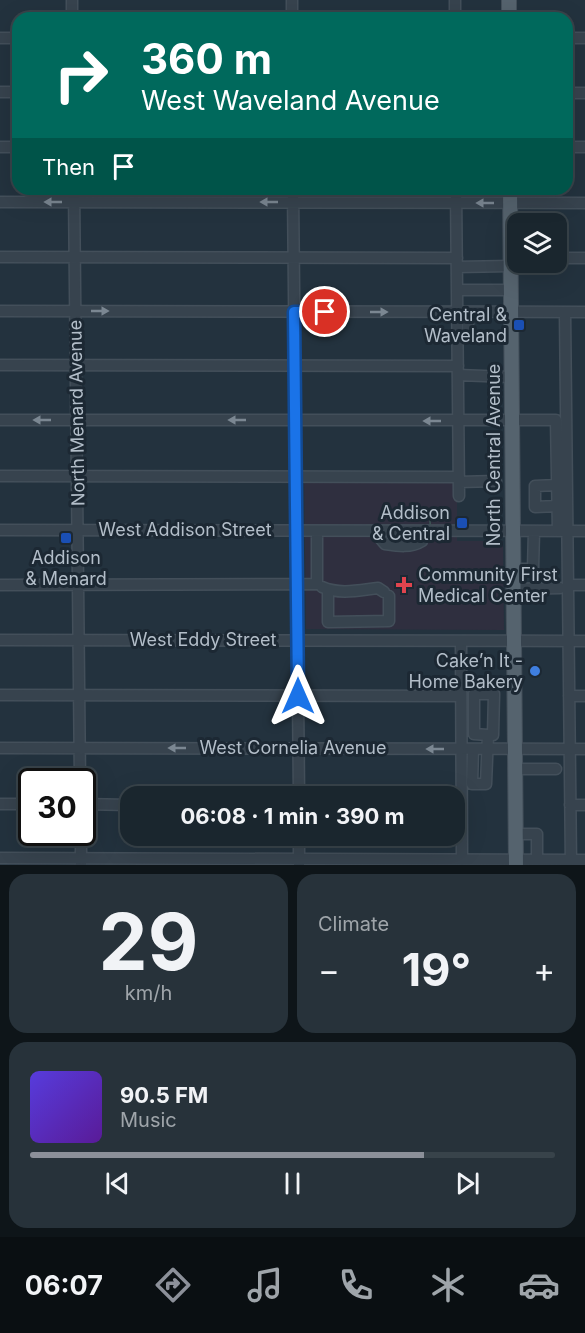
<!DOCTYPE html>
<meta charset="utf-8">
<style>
body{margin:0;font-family:Inter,sans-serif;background:#27323a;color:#f1f3f6;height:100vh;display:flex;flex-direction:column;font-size:22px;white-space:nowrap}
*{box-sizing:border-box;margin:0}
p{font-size:20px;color:#9fa5aa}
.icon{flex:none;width:33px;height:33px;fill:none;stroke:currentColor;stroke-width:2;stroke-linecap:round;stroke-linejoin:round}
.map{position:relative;height:865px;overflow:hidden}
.sheet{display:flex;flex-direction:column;gap:9px;padding:9px;background:#0e1519;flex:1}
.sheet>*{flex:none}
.top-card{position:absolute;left:12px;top:12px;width:561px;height:183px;border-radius:18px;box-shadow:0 6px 24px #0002,0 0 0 2px #38434a;background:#00695c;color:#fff;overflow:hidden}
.fabs{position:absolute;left:507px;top:213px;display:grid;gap:12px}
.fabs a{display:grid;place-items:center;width:60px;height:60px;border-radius:12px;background:#1a262e;box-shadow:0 6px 24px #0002,0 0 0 2px #38434a;font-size:30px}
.speed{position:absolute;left:18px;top:768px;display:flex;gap:12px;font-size:30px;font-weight:700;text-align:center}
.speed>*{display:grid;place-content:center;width:78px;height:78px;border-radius:50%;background:#1a262e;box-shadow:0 6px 24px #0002,0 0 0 2px #38434a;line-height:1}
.speed .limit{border:3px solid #111;border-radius:9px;background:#fff;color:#111}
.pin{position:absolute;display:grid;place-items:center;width:51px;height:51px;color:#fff;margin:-26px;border:3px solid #fff;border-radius:50%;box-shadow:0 2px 6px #0007}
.me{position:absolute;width:66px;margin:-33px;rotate:0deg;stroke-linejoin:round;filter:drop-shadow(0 0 4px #0008)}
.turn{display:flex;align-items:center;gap:21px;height:126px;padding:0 30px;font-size:27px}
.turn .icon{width:78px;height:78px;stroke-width:2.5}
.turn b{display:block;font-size:42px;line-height:51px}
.then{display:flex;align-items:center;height:57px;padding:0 30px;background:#0003;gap:12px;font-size:22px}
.big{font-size:45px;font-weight:700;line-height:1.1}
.sheet .tile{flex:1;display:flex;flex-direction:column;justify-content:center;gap:9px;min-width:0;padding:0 21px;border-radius:18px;background:#27323a}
.sheet .dial{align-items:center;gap:0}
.dial b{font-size:78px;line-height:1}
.song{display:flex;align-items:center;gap:18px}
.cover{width:72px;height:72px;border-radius:9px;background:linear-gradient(135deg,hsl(250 70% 55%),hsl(270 70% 35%))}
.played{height:6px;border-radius:3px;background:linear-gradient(90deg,#8c9099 75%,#38434a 75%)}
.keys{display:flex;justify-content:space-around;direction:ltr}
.heat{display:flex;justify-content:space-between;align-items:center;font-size:33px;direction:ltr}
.sheet .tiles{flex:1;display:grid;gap:9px;grid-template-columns:1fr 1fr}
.tile:last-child{grid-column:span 2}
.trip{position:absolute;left:120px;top:786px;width:345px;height:60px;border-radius:18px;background:#1a262e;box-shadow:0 6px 24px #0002,0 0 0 2px #38434a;font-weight:700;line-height:60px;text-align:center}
.dock{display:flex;height:96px;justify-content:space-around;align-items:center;background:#0a0f12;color:#9fa5aa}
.dock .icon{width:42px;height:42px}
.dock .selected{color:#8c9099}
.dock b{font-size:27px;color:#f1f3f6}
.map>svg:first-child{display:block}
</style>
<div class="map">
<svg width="585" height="865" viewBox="0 0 585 865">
<rect width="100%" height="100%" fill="#23323e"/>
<path fill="#2f2f3f" d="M304 477H457V541H503L504 630 306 629Z"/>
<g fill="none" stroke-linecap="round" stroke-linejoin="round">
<defs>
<path id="minor" d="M72 0V18
M292 0V18
M455 0V18
M0 38H18
M567 38H585
M0 92H18
M567 93H585
M0 147H18
M567 147H585
M74 189 80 782
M293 189 299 796
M456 189 459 496
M0 202 585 203
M0 257 457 258
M556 258H585
M457 267 511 266
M457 290H511
M0 311 585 312
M565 312 571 865
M468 336V312
M0 365 458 366
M458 375 511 377
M0 420H556L558 531
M0 476 459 477
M459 482 496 481
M557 485 535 486V507L558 506
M0 530 585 531
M374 531 385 544C398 546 411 548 422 541L423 531
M512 569H533L534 531
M0 585 317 584V531
M568 585H585
M322 587C340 595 360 590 378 588L384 592
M512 589 560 588
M328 590V622L389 621V596
M0 640 585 641
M461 641 462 860
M0 695 461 696
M569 696H585
M0 748 585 749
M473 749 472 784H486L488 735H493L494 694H474V734L488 735
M514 769H556
M0 804H32
M82 804 130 805
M570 805H585
M81 832V865
M515 834H537V860
M299 836V865
M0 858 585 860"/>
<path id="major" d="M509 0V18
M510 189 516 865"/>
</defs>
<use href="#minor" stroke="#434f5a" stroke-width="13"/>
<use href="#major" stroke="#434f5a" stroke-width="16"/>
<use href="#minor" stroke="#37434e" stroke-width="10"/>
<use href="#major" stroke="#55636e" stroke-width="14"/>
<path stroke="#3e5756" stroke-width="1.5" stroke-dasharray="4.5 4.5" stroke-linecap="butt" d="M430 520 431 547"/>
</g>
<defs><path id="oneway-solid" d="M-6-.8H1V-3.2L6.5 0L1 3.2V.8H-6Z" transform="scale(1.5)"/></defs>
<g fill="#7b8792">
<use href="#oneway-solid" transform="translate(53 202) rotate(-180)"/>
<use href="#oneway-solid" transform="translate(269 202) rotate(-180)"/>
<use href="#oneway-solid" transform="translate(485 203) rotate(180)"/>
<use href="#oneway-solid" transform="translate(100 311)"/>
<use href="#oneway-solid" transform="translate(379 312)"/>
<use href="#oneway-solid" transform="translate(42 420) rotate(-180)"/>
<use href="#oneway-solid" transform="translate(237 420) rotate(-180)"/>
<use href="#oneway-solid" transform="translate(432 421) rotate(-180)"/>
<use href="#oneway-solid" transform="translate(177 748) rotate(-180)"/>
<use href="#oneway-solid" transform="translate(435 749) rotate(-180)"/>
</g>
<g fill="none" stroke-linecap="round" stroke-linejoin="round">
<defs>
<path id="route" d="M298 696 294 312H325"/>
</defs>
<use href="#route" stroke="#114b97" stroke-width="15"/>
<use href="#route" stroke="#1a73e8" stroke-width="10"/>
</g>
<g fill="#1a4fb4" stroke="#1c2833" stroke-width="2">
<rect x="513" y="319" width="12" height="12" rx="3"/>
<rect x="456" y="517" width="12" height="12" rx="3"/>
<rect x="60" y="532" width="12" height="12" rx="3"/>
</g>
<path fill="#e0444e" stroke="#1c2833" stroke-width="2" d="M401 576h6v6h6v6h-6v6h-6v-6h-6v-6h6z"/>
<circle fill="#3f7fe0" stroke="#1c2833" stroke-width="2" cx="535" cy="671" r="6"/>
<g text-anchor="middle" stroke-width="6" stroke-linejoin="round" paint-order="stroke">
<g font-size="18" fill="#b3bec9" stroke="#1c2833" text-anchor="end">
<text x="507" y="321">Central &amp;<tspan x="507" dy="21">Waveland</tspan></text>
<text x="450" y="519">Addison<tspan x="450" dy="21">&amp; Central</tspan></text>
<text x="66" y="564" text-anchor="middle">Addison<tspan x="66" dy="21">&amp; Menard</tspan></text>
<text x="418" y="581" text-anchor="start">Community First<tspan x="418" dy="21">Medical Center</tspan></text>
<text x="523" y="667">Cake’n It -<tspan x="523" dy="21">Home Bakery</tspan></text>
</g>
<g font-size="18" fill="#b3bec9" stroke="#1c2833">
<text transform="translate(77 413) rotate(-91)" y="6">North Menard Avenue</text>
<text transform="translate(494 455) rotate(-90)" y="6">North Central Avenue</text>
<text x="185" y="536">West Addison Street</text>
<text x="203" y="646">West Eddy Street</text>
<text x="293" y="754">West Cornelia Avenue</text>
</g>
</g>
</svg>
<div class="fabs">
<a><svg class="icon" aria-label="layers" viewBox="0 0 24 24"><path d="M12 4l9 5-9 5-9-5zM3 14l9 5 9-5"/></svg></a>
</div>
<div class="speed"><div class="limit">30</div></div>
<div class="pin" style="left:325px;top:312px;background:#d93025"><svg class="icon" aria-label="arrive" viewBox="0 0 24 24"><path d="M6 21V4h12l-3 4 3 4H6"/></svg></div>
<svg class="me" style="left:298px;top:696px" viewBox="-20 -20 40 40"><path d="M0-17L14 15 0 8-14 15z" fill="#1a73e8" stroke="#fff" stroke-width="4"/></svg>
<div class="trip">06:08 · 1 min · 390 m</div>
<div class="top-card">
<div class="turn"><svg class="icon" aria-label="right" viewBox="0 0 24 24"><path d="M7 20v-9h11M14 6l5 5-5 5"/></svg><div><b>360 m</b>West Waveland Avenue</div></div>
<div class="then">Then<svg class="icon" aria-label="arrive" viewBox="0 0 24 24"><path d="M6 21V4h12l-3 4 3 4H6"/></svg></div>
</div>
</div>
<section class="sheet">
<div class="tiles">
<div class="tile dial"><b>29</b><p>km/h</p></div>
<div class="tile"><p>Climate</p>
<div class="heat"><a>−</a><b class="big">19°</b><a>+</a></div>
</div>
<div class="tile">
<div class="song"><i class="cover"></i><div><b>90.5 FM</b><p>Music</p></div></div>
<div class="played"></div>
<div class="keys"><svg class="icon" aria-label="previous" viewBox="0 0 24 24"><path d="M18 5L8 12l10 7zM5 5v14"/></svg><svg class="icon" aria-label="pause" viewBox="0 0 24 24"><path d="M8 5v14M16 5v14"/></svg><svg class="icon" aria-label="next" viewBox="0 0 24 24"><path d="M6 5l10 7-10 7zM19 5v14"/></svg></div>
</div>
</div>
</section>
<nav class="dock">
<b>06:07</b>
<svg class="icon selected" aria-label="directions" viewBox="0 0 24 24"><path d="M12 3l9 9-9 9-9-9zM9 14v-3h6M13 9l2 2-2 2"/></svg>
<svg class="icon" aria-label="music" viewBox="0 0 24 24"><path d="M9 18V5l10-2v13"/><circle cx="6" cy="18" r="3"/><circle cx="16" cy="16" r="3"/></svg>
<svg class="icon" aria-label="phone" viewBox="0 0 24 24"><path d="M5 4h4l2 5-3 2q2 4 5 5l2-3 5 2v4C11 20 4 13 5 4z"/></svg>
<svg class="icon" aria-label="climate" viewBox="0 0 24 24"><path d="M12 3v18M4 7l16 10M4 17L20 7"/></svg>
<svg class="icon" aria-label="car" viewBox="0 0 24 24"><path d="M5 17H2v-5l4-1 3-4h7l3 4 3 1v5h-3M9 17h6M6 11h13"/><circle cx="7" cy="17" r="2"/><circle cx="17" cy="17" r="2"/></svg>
</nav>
